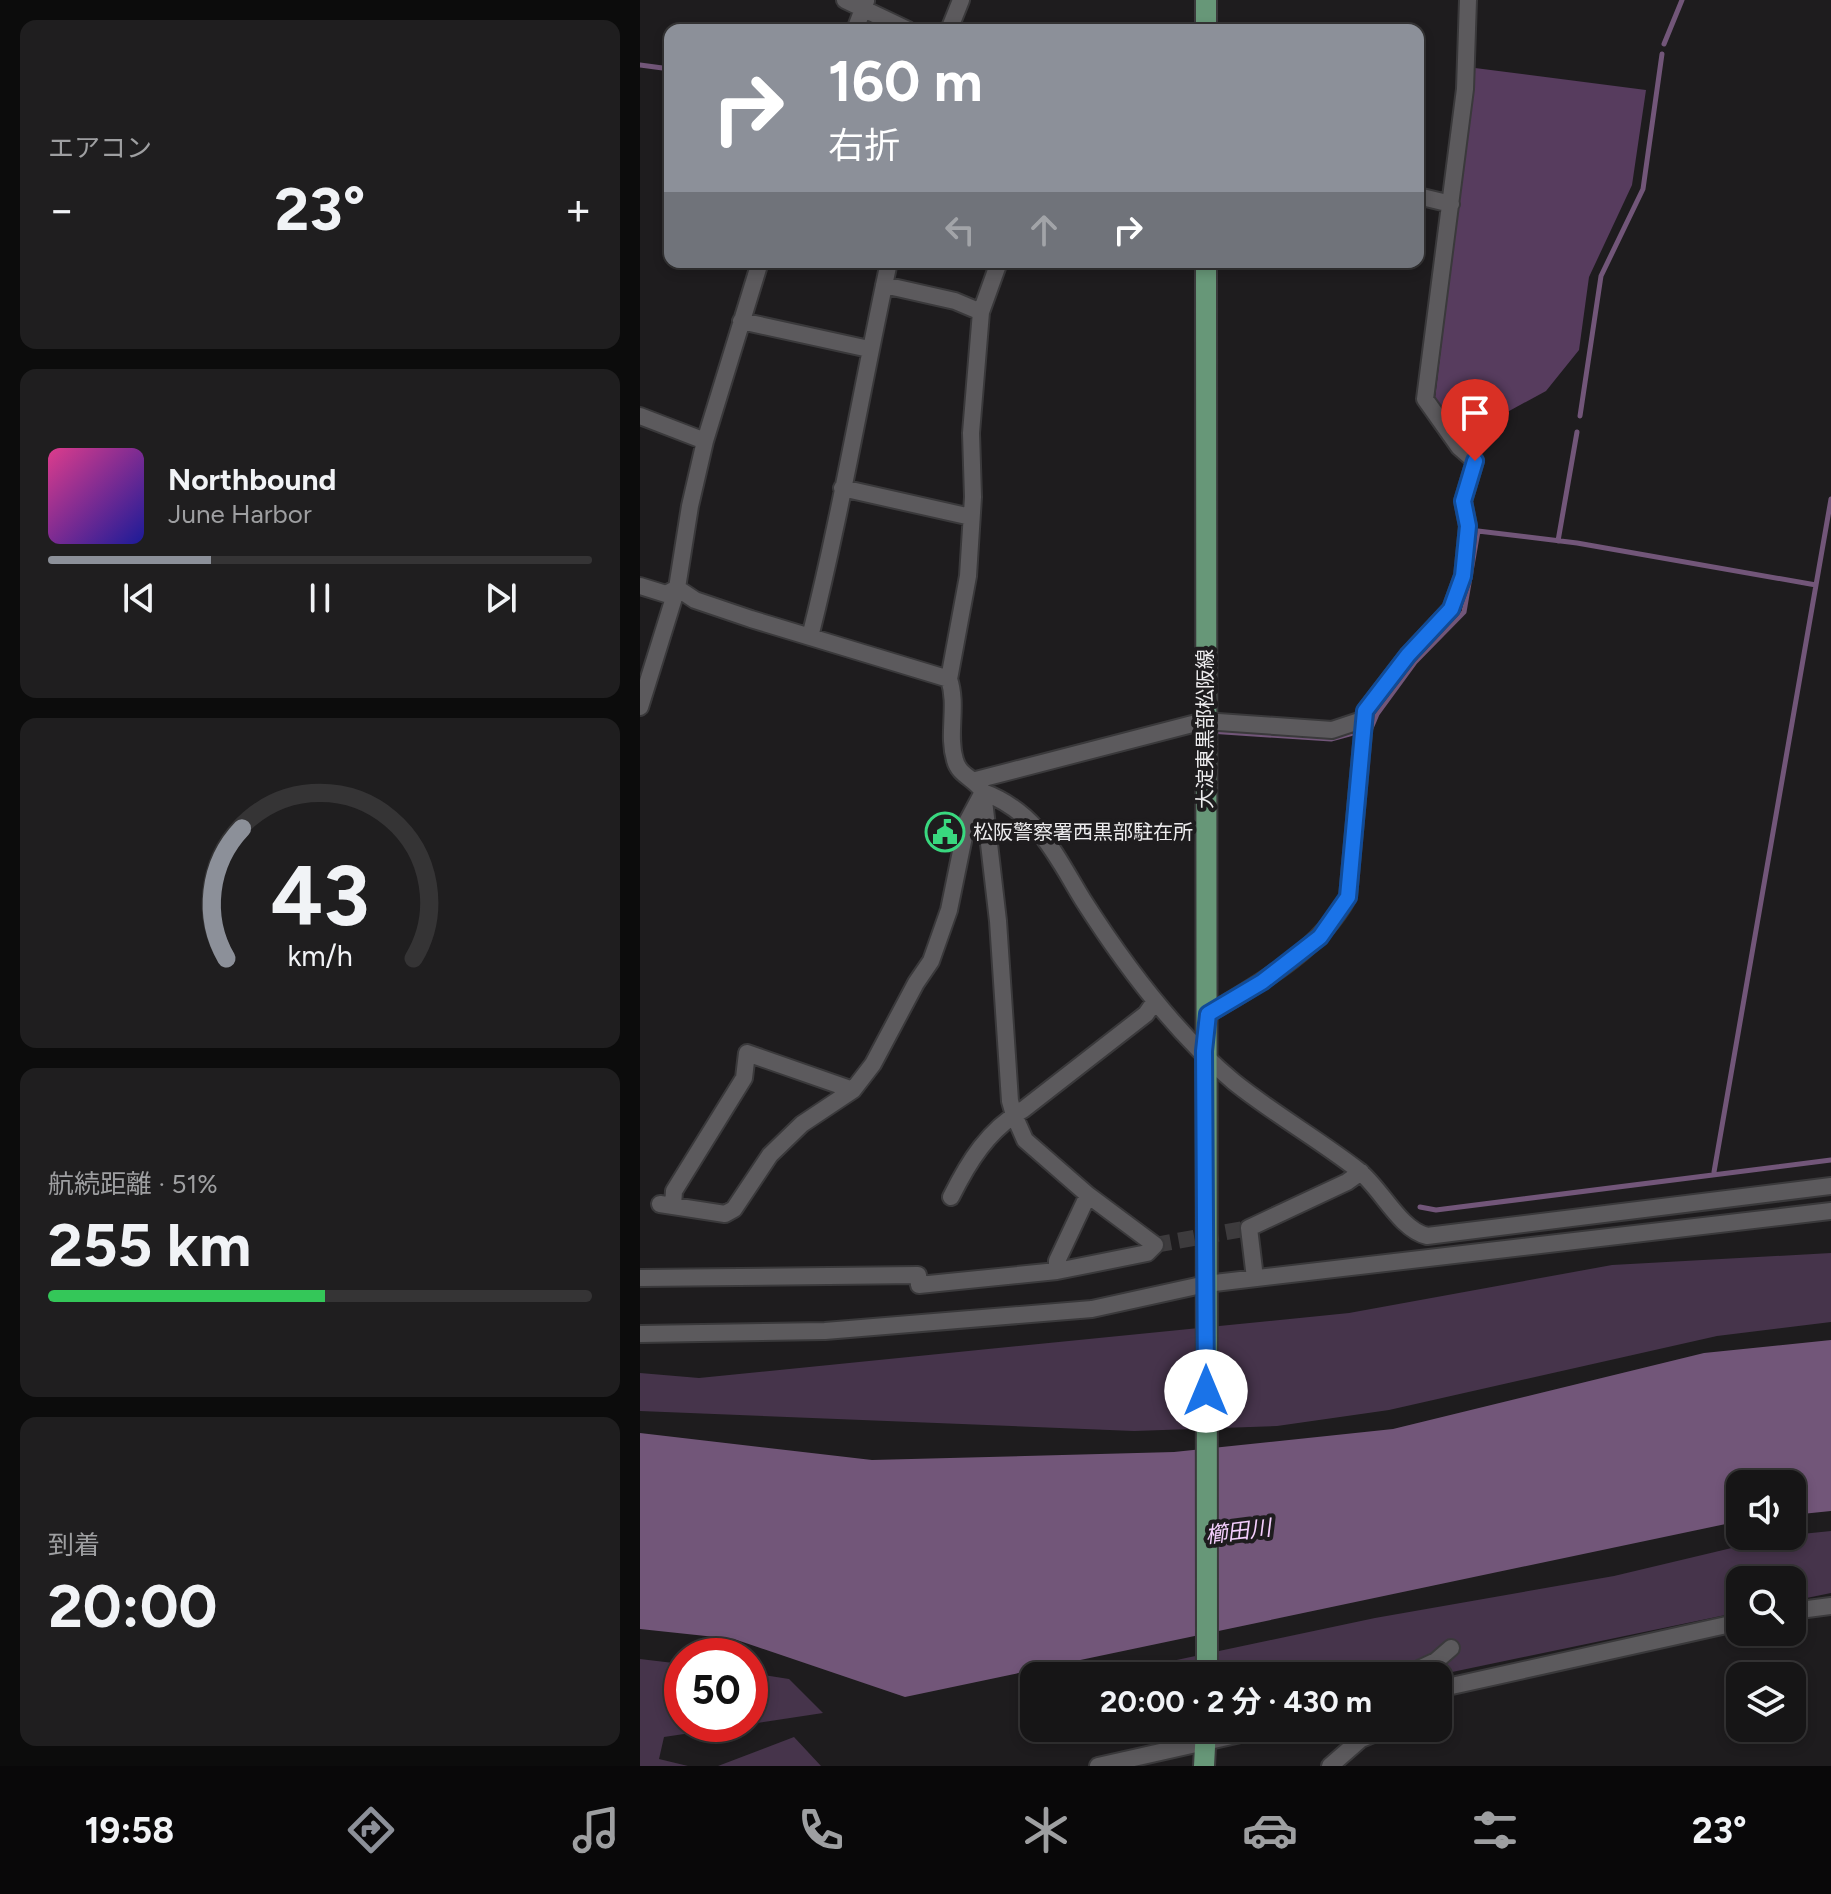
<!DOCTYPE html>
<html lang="ja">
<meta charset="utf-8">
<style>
body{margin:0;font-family:Figtree,"Noto Sans JP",sans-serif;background:#1f1e1f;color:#f1f3f6;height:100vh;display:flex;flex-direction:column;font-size:30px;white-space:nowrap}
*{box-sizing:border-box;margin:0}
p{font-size:26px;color:#9e9fa1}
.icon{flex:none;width:44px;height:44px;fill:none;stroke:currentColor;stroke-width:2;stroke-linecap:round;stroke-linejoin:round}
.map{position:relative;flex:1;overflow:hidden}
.drawer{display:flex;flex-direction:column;gap:20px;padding:20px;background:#0c0c0c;width:640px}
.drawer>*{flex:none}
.hud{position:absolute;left:24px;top:24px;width:760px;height:244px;border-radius:16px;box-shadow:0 4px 12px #0003,0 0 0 2px #353435;background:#8c9099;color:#fff;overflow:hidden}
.buttons{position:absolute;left:1086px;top:1470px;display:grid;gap:16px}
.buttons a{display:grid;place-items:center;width:80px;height:80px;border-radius:16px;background:#161516;box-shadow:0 4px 12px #0003,0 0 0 2px #353435;font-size:40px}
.speed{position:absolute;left:24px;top:1638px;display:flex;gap:16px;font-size:40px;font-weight:700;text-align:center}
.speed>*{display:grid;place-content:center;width:104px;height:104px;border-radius:50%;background:#161516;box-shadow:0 4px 12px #0003,0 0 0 2px #353435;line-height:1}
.speed .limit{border:12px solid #d22;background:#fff;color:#111}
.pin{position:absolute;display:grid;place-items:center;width:68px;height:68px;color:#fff;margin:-82px -34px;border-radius:50% 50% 50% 0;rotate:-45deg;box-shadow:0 0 8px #0007}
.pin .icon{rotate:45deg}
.me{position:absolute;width:88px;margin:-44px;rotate:0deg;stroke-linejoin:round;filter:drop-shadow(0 0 6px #0008)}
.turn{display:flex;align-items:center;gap:28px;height:168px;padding:0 32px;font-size:36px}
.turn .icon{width:104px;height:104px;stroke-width:2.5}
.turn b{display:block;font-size:56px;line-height:68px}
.lanes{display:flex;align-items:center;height:76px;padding:0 32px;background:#0003;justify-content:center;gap:40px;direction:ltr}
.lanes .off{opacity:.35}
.big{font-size:60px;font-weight:700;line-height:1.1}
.drawer .card{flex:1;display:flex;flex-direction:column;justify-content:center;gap:12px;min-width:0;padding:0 28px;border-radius:16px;background:#1f1e1f}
.drawer .dial{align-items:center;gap:0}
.dial svg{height:208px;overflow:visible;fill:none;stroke:#353435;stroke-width:7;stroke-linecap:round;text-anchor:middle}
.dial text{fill:#f1f3f6;stroke:none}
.song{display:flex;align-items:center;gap:24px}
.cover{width:96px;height:96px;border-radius:12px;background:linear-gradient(135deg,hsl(330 70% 55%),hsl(240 70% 35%))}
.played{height:8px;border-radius:4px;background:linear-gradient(90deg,#8c9099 30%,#353435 30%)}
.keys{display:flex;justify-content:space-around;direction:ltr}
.heat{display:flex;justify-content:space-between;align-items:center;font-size:44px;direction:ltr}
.charge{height:12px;border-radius:6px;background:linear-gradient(90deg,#34c759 51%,#353435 0)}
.trip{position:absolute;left:380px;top:1662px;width:432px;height:80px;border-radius:16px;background:#161516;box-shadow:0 4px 12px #0003,0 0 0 2px #353435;font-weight:700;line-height:80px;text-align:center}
.dock{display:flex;height:128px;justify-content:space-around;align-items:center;background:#090809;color:#9e9fa1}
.dock .icon{width:56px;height:56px}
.dock .current{color:#8c9099}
.dock b{font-size:36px;color:#f1f3f6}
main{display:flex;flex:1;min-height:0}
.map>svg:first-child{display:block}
</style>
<main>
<section class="drawer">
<div class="card"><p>エアコン</p>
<div class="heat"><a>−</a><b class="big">23°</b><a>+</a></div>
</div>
<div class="card">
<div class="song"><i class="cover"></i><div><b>Northbound</b><p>June Harbor</p></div></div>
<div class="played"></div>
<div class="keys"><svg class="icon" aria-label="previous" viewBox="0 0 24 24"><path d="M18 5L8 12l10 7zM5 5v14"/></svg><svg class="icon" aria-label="pause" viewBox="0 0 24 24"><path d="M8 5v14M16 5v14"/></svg><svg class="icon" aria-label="next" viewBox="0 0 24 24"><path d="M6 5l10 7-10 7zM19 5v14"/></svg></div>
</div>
<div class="card dial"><svg viewBox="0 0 100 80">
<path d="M14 69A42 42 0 1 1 86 69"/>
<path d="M14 69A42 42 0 0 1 20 19" stroke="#8c9099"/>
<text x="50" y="56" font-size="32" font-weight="700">43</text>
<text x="50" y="72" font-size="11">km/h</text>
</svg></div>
<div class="card"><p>航続距離 · 51%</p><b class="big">255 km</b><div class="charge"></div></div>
<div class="card"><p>到着</p><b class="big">20:00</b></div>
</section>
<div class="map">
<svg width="1191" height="1766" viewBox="0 0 1191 1766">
<rect width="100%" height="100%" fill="#1e1c1e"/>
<path fill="#46344b" d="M1191 1253V1322L1077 1336 749 1410 637 1426 494 1431 0 1411V1373L59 1378 709 1313 972 1265Z
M1191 1531V1593L1152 1601V1580H1100V1612L793 1676H512L513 1665 735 1618 974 1576 1142 1536Z
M0 1659 42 1664V1724H110V1673L149 1679 183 1713 24 1737 19 1759 48 1766H0Z
M509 1728H559L508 1739Z
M154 1737 181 1766H78Z"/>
<path fill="#573c5e" d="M835 68 1006 90 992 185 949 277 939 350 906 391 860 416 832 447 795 398Z"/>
<path fill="#725679" d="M1191 1340V1511L1152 1515V1484H1100V1521L265 1697 94 1639 0 1629V1433L232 1460 534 1452 753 1429 1064 1353Z"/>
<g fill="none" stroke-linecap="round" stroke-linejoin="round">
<path stroke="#725679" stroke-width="5" d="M1024 44 1042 0
M0 65 30 69
M940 416 961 276 1003 189 1022 54
M918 541 937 432
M1176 585 1191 499
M569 731 691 739 713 733
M729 733 737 714 775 662 824 612 838 531 937 543 1176 585 1074 1172
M780 1207 796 1210 1191 1160"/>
<path stroke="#3d3b3d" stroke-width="16" stroke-dasharray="16 8" stroke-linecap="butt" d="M515 1245 609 1228"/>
<defs>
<path id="minor" d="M205 0 268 30
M215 30 226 1
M309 30 321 0
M778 196 811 204
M244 285 315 301 341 312
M101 321 229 349
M0 416 65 441
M202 488 331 517
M0 586 26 594 37 588
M37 588 55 600 111 619 309 679
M170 637C201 514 222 387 249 262
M0 707 37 588 50 506 65 441 120 262
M336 780 564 721 692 730 722 720
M343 792C397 812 415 854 443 900 485 966 534 1032 594 1082 634 1114 678 1139 718 1170 742 1189 759 1229 787 1236L1191 1186
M568 1014C620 983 678 952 708 897L725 711 768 655 811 609 823 576 828 526 823 501 835 461 819 447 785 399 825 89 828 0
M311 1197C329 1161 348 1130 384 1109L506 1014 515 1001
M20 1204 85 1214 94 1209 130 1155 162 1124 213 1090 233 1064 276 983 291 961 309 910 327 822 343 792
M33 1206 34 1191 104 1078 107 1053 213 1090
M417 1271V1261L448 1195
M0 1278 278 1275 279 1285 417 1271 507 1253 515 1245 448 1195 385 1140 374 1115 370 1101 358 921 343 792C335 778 319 776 315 760 307 734 318 706 309 679L328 576 333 497 331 433 341 312 359 262
M615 1278 609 1228 707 1182 721 1172
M0 1334 185 1331 452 1309 566 1284 1191 1211
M1152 1611 1191 1606
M764 1676 796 1661 811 1648
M798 1689 1100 1622
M658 1728H693
M458 1766 627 1728
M690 1766 721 1739 733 1734 732 1728"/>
<path id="major" d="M566 0V30
M566 262 567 1676
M564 1766 566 1728"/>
</defs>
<use href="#minor" stroke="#3a393b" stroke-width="20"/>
<use href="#major" stroke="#3a393b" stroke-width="24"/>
<use href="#minor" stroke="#5c5a5d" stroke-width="16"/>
<use href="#major" stroke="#679778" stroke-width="20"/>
</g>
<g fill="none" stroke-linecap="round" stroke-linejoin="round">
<defs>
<path id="route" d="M566 1391 564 1051 568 1014 622 982 680 937 708 897 725 711 768 655 811 609 823 576 828 526 823 501 835 461"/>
</defs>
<use href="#route" stroke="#114b97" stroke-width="20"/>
<use href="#route" stroke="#1a73e8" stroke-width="14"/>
</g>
<defs>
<symbol id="civic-ring" viewBox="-11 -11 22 22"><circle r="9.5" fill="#1e1c1e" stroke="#39d87f" stroke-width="1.5"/><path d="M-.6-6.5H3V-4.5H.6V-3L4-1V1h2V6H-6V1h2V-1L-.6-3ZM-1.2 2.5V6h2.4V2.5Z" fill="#39d87f"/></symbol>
</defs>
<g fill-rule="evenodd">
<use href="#civic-ring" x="283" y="810" width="44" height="44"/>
</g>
<g text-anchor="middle" stroke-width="8" stroke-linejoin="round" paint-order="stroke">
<g font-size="20" fill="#edecee" stroke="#1e1c1e">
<text transform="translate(565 729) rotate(-90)" y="7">大淀東黒部松阪線</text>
</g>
<g font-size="20" fill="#edecee" stroke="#1e1c1e" text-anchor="start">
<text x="333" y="839">松阪警察署西黒部駐在所</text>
</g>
<g font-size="22" font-style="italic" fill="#f5cffe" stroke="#1e1c1e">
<text transform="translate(598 1531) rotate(-7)" y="8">櫛田川</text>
</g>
</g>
</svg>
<div class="buttons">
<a><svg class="icon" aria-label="sound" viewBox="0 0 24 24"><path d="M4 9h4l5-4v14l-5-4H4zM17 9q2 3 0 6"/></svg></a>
<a><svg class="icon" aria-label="search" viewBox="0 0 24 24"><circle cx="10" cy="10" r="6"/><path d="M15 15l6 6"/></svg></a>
<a><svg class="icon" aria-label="layers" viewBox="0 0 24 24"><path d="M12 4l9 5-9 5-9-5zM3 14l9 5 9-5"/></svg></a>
</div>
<div class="speed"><div class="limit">50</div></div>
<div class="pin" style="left:835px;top:461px;background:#d93025"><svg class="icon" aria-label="arrive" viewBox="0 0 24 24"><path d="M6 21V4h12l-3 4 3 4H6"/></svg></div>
<svg class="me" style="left:566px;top:1391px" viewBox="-20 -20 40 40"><circle r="19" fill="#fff"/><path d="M0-13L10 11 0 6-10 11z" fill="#1a73e8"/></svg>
<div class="trip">20:00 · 2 分 · 430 m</div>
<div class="hud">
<div class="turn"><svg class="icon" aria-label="right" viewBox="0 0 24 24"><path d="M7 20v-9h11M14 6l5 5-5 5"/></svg><div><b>160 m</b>右折</div></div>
<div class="lanes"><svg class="icon off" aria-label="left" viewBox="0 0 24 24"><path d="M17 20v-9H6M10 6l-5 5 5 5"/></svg><svg class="icon off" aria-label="ahead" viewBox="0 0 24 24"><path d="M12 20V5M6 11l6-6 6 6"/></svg><svg class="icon" aria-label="right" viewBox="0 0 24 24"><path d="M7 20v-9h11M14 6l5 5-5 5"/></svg></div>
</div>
</div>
</main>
<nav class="dock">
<b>19:58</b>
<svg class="icon current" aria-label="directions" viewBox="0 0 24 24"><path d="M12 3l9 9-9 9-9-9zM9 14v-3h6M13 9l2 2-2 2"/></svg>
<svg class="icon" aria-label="music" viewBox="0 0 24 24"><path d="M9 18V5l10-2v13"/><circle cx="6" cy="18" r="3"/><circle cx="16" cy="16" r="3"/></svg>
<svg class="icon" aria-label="phone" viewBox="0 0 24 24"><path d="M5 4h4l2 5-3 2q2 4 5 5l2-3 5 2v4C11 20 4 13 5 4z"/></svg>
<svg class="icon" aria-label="climate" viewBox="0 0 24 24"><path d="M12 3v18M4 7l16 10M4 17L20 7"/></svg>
<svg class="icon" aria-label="car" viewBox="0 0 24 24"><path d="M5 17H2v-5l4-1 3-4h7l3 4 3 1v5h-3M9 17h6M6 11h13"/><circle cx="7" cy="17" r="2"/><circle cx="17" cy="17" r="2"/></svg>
<svg class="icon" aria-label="filters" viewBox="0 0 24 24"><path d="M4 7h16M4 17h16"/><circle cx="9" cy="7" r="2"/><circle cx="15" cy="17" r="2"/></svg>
<b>23°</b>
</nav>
